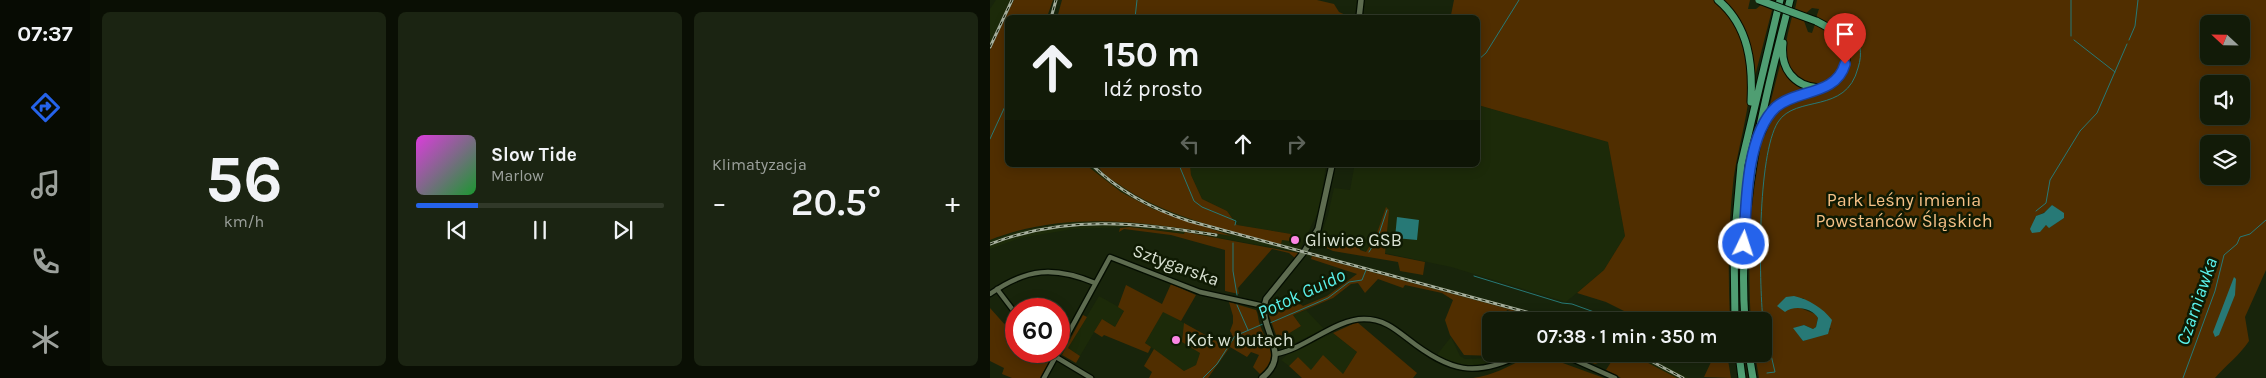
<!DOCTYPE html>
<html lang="pl">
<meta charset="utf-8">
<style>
body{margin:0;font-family:Karla,sans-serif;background:#1b2412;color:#f1f3f6;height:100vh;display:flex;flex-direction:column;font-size:19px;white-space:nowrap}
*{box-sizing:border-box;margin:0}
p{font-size:16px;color:#9ca19c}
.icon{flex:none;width:28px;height:28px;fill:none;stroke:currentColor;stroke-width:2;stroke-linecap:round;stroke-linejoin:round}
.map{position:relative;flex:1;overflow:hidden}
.details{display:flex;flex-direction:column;gap:12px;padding:12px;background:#0a0f04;width:900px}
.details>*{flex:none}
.guide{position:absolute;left:15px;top:15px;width:475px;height:152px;border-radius:8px;box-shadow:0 2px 12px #0003,0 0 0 1px #313929;background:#121b08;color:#f1f3f6;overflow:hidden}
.needle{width:32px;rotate:292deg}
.buttons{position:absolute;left:1210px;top:15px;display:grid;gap:10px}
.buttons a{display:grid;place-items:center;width:50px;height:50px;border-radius:8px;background:#121b08;box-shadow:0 2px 12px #0003,0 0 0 1px #313929;font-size:25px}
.speed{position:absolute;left:15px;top:298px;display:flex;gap:10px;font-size:25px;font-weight:700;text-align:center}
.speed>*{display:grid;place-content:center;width:65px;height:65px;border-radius:50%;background:#121b08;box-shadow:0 2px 12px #0003,0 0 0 1px #313929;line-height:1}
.speed .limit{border:8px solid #d22;background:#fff;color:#111}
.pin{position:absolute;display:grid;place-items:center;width:42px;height:42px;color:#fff;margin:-51px -21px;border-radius:50% 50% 50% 0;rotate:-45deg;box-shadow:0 0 5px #0007}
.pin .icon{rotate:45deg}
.me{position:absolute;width:55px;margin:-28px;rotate:4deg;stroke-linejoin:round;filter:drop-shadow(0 0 4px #0008)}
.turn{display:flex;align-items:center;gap:18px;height:105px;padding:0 15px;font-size:22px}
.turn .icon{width:65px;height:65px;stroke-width:2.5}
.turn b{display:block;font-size:35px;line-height:42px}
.lanes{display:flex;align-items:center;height:48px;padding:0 15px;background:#0003;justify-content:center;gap:25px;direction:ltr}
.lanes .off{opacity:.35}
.big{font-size:38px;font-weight:600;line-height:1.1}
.details .card{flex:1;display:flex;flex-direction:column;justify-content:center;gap:8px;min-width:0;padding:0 18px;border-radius:8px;background:#1b2412}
.details .dial{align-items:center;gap:0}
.dial b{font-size:65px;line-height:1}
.song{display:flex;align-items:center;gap:15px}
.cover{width:60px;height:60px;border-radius:8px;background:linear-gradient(135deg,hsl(300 70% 55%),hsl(130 70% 35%))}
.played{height:5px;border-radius:2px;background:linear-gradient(90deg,#2563eb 25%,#313929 25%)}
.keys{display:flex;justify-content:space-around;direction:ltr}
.heat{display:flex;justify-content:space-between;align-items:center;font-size:28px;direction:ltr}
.details .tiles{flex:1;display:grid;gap:12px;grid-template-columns:repeat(3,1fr)}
.trip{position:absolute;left:492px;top:312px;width:290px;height:50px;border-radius:8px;background:#121b08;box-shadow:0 2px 12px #0003,0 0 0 1px #313929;font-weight:600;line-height:50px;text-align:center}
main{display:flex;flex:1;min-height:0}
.menu{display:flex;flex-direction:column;width:90px;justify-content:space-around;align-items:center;background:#070b03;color:#9ca19c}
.menu .icon{width:35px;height:35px}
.menu .current{color:#2563eb}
.menu b{font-size:22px;color:#f1f3f6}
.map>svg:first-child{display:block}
</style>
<main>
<nav class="menu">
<b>07:37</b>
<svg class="icon current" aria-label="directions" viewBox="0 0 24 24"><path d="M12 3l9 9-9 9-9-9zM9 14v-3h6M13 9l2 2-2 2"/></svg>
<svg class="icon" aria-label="music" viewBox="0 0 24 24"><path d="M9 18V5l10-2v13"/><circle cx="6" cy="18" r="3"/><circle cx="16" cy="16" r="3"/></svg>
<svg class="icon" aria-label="phone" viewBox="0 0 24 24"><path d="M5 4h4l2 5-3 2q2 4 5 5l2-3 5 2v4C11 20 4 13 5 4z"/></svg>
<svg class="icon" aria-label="climate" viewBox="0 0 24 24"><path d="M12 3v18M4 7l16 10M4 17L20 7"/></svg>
</nav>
<section class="details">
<div class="tiles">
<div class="card dial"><b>56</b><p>km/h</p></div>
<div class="card">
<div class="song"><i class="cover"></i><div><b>Slow Tide</b><p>Marlow</p></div></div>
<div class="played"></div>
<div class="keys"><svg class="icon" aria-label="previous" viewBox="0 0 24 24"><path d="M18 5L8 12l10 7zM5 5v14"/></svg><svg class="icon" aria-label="pause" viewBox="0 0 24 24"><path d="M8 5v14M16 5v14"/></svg><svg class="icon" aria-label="next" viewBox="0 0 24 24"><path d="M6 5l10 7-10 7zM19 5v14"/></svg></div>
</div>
<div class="card"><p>Klimatyzacja</p>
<div class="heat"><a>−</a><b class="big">20.5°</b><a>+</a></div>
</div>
</div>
</section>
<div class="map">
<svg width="1276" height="378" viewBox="0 0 1276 378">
<rect width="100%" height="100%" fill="#18240b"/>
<path fill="#1c2a09" d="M6 0H24L0 50V9Z
M488 105 618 142 635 236 614 270 576 302 461 267 385 251 375 252 368 245 330 238 338 215 344 188 360 190 364 168 348 165H488Z
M96 165H108L120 178 144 195 176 211 291 243V240L301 234 247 225 237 211 212 199 201 175 200 165H336L329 210 310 249 576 321H563L292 249 195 232V234L140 227 83 229 30 238 0 249V240L29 231 84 221 156 223 242 235 163 209 131 192Z
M109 296 134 310 125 327 112 319 90 356 78 348Z
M316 310 334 329 292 349 288 340 311 326 303 315Z
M173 311 216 336 206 365 194 371 155 343Z
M343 333 367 352 353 374 321 371 308 357 299 366 291 360 298 354Z
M461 337 470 356 475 359 500 358 504 360 505 367 470 369 446 356Z
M641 354H652L699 378H687Z"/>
<path fill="#502e00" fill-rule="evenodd" d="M24 0H63L57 17 18 18V165H96L131 192 163 209 242 236C161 223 78 209 0 240V50Z
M72 0H327L344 4 349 12 360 17 67 18Z
M464 0H725C742 16 753 36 758 59 766 95 747 146 743 184 738 230 738 275 740 321H648L652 319H663L664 314 638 313 616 302 587 293 614 270 635 236 618 142 488 105V18L461 15Z
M732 0H760L758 9H766L771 5 782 10 764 80C761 39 754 33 732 0Z
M807 0H1276V270L1255 317 1259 341C1250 355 1236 365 1225 378H769L765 354H774V321H761C758 278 756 142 786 112 806 91 848 99 858 67 865 43 847 27 826 18L829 9 822 8 816 13 805 9ZM1219 24H1251V56H1219ZM1219 84H1251V116H1219ZM1219 144H1251V176H1219ZM1062 205 1074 218 1060 227 1056 225 1050 231 1042 232 1045 217 1055 212ZM813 298 841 329 813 341 804 328 814 325 823 329 826 327 828 318 825 314 808 307H800Z
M802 17 814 21 818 32 822 33 825 24C881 52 839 102 808 78 800 72 796 65 796 55 795 42 799 29 802 17Z
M791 61C795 77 805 86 821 90L778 112Z
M108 165H200L201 175 212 199 237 211 247 225 301 234 300 241 292 240 291 244 281 242C228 227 173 216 127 183 121 179 111 173 108 165Z
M396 207 399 210 395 254 435 262 433 275 410 271 408 262 343 251 327 244 330 238 368 245 370 250 376 252 386 236Z
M140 227 194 234 195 232 308 253 305 258 299 253 282 249 248 288 249 294 235 291V250L181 235 134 229 129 232 130 228Z
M322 256 563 321H548L517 310 512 321H501V354H526L510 362 505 356 474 355 460 335 455 320 463 300 452 293 415 285 413 288 388 279 375 293 368 283 361 284 343 298 303 315 311 326 288 340 278 313 310 304 313 306 337 296 367 274 321 259Z
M181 284 206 295 191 321 173 312 155 343 161 347 158 353 114 335 112 337 104 332 112 319 125 327 134 311 128 307 136 285 172 304Z
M239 302 266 310C268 314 268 318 269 322 275 343 292 355 270 374L263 367 269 355 261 352 257 357 240 347 218 378H159L162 372 154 366 164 349 194 371 206 365 210 353 192 342 194 323 235 346 242 334 240 331 243 323V316Z
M0 308 26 337V351H44L60 360 50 378H22L12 374 14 368 0 361Z
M93 315 97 317 78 348 90 356 86 363 72 355Z
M367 322 427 373 423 378H312L299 366 308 357 321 370 333 355 353 374 367 352 343 333Z
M542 354H548L614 378H483C505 375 522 365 542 354Z
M578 354H619L614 361 605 364Z
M626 354H641L687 378H631L616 370Z
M711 354H737L741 378 714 377 721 362 719 357Z"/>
<path fill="#277976" d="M1062 205 1074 213V218L1059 228 1056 225 1050 232 1042 233 1040 229 1046 216 1054 213Z
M407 217 429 220 427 240 405 238Z
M1244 277 1246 279 1245 295 1229 335 1225 337 1223 332Z
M804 296C818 299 833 308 842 320L838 334 813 341 803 328 814 325 823 329 826 327 828 318C822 307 803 305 795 312L787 306 796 297Z"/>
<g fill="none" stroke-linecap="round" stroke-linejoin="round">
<path stroke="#277976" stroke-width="1" d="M1081 0V36
M145 18 147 0
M1084 40 1125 72
M1139 40 1145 26 1148 0
M488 60 496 53 529 0
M0 139 18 100
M189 165 204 201 212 207 246 221 245 225
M1046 211 1056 203 1060 180 1090 131 1107 113 1137 44
M243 243V271L247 295
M379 252 388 237 397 210
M484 276 572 303 582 304 629 321
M247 305 258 330
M773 321C769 280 767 156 788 122 806 94 856 115 868 68 873 53 870 42 863 28
M280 323 338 298 359 282 372 280 376 270
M774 325 785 372 777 373
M724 354 733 357
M213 378 227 364 245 336 273 324
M1193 378 1225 291 1234 255 1247 244 1250 237 1260 234 1276 220"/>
<defs>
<path id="minor" d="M7 289 26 314
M0 294C37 268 64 266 105 283
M286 354C315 349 345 319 374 319 393 319 404 328 418 339 460 372 485 378 533 354
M571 354 625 378
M66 357 101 378
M54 378 120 257 210 292 274 306"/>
<path id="tertiary" d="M369 18 371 0
M272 378C304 353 266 329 276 299L314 252 328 229 342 165"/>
<path id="primary" d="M728 0C759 26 763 64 761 102
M793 43C790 68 803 86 829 88
M771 133C775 124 779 113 787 107 809 89 859 93 856 54 855 36 840 28 826 21
M745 321 744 244 751 165 790 0
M755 321C747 206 772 110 800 0
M749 354 752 378
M759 354 763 378"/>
</defs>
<use href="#minor" stroke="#040d00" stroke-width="7"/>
<use href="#tertiary" stroke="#040d00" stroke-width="8"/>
<use href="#primary" stroke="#040d00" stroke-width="9"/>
<use href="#minor" stroke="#5e6c50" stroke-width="4.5"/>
<use href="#tertiary" stroke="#5e6c50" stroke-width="5.5"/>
<use href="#primary" stroke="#4f9e72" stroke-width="7"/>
<defs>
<path id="rail" d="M61 18 66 0
M0 47 22 0
M102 165C130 192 162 209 199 221L570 321
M0 244C78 214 147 223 226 235
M648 354 693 378"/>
</defs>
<use href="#rail" stroke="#a5ae9c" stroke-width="3"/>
<use href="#rail" stroke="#0f1a03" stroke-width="1" stroke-dasharray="4" stroke-linecap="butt"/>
<defs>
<path id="primary-bridge" d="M769 0 826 21"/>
</defs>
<use href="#primary-bridge" stroke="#040d00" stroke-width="9" stroke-linecap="butt"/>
<use href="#primary-bridge" stroke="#4f9e72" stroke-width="7"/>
</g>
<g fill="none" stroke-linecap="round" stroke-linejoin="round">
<defs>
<path id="route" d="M754 244C756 205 756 135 786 107 807 89 846 96 855 64"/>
</defs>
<use href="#route" stroke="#184099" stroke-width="12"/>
<use href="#route" stroke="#2563eb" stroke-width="9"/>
</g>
<g fill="#fc86e4" stroke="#0f1a03" stroke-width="2">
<circle cx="305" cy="240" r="5"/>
<circle cx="186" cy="340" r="5"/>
</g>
<g text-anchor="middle" stroke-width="5" stroke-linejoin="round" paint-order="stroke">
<g font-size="18" fill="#f6c187" stroke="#0f1a03">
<text x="914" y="206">Park Leśny imienia<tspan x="914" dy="21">Powstańców Śląskich</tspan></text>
</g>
<g font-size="18" fill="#d9e1d2" stroke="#0f1a03" text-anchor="start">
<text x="315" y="246">Gliwice GSB</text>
<text x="196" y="346">Kot w butach</text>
</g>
<g font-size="18" fill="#d9e1d2" stroke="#0f1a03">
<text transform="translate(186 265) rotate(20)" y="6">Sztygarska</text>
</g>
<g font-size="19" font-style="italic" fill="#5af1eb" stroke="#0f1a03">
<text transform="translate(311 293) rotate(-25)" y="7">Potok Guido</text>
<text transform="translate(1206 301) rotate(-71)" y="7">Czarniawka</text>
</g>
</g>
</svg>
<div class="buttons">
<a><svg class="needle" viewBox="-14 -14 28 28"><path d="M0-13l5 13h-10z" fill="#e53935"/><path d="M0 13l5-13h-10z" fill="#9ca19c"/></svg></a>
<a><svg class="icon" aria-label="sound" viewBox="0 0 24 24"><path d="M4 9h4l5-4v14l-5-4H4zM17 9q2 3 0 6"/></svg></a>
<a><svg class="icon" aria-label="layers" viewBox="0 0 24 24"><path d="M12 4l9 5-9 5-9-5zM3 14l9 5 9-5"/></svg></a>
</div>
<div class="speed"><div class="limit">60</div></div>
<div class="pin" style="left:855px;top:64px;background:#d93025"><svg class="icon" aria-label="arrive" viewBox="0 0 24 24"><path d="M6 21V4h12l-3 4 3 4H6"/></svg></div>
<svg class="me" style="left:754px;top:244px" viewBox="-20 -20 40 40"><circle r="17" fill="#2563eb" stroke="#fff" stroke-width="3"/><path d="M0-11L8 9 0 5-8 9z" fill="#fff"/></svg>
<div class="trip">07:38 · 1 min · 350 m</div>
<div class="guide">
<div class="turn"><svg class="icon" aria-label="ahead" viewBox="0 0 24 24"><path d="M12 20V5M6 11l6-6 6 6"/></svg><div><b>150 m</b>Idź prosto</div></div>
<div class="lanes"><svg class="icon off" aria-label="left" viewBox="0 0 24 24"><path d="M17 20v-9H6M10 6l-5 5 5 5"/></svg><svg class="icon" aria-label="ahead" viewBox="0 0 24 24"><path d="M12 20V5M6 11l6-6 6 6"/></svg><svg class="icon off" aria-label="right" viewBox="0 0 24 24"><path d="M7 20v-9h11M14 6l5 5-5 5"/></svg></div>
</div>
</div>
</main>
